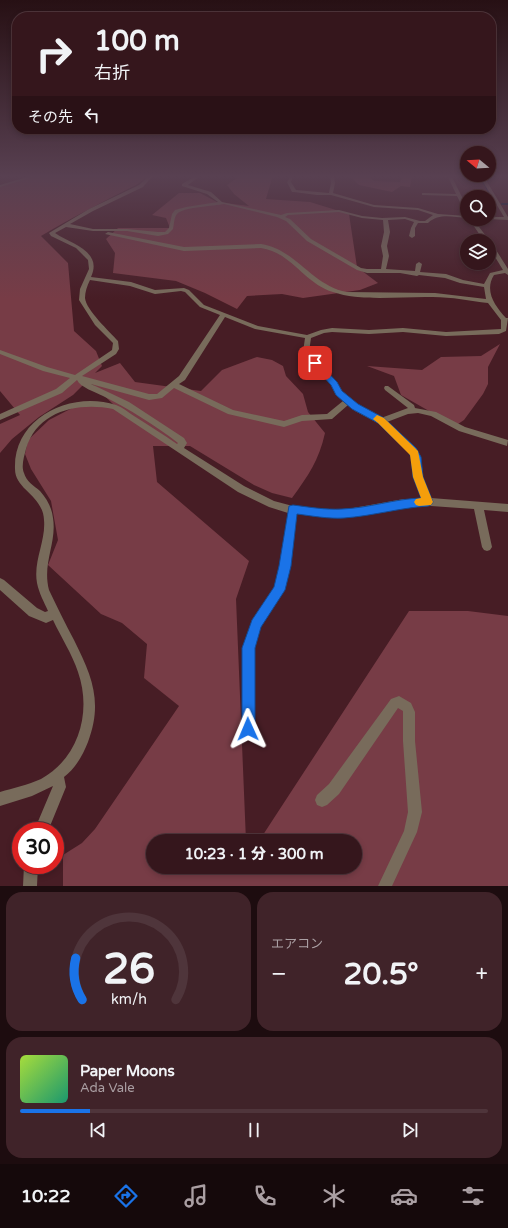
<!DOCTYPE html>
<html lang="ja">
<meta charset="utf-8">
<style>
body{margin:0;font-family:"Varela Round","Noto Sans JP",sans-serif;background:#402329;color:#f1f3f6;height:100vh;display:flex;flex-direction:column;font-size:15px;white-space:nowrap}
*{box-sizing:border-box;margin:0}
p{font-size:13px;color:#aa9fa3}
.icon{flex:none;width:22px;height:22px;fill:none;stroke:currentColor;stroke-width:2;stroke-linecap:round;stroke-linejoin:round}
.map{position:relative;height:886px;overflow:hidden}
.side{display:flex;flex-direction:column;gap:6px;padding:6px;background:#1d0c0f;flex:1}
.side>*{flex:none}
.hud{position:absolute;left:12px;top:12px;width:484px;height:122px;border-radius:16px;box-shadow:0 2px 6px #0003,0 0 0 1px #4f353b;background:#35161c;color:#f1f3f6;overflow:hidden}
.needle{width:26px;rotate:288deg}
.tools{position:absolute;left:460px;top:146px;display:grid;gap:8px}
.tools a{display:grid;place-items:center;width:36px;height:36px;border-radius:50%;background:#35161c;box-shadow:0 2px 6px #0003,0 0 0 1px #4f353b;font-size:20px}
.speed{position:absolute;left:12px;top:822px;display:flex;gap:8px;font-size:20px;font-weight:700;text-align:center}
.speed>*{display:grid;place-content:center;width:52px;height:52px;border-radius:50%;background:#35161c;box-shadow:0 2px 6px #0003,0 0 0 1px #4f353b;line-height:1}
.speed .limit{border:6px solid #d22;background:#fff;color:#111}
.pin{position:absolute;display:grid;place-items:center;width:34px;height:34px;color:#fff;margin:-17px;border-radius:8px;box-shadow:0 2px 6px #0006}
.me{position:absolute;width:44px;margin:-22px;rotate:359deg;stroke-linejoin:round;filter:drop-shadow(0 0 3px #0008)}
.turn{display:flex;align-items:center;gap:14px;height:84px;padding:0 16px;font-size:18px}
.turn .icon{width:52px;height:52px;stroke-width:2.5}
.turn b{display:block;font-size:28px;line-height:34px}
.then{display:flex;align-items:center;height:38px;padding:0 16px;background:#0003;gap:8px;font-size:15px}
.big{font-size:30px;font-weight:800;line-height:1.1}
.side .tile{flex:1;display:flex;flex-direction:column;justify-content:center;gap:6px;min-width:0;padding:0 14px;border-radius:16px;background:#402329}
.side .dial{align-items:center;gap:0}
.dial svg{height:104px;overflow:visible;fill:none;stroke:#4f353b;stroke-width:7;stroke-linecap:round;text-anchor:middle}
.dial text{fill:#f1f3f6;stroke:none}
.song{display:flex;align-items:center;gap:12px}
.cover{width:48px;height:48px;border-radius:6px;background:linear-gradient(135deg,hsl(80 70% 55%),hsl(160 70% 35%))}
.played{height:4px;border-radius:2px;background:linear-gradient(90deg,#1a73e8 15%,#4f353b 15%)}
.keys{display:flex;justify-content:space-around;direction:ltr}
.heat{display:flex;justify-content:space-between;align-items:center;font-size:22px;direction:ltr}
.side .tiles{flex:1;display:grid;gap:6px;grid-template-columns:1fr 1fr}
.tile:last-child{grid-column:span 2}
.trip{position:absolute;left:146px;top:834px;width:216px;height:40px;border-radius:20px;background:#35161c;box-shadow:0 2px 6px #0003,0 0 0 1px #4f353b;font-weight:800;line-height:40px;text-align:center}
.tabs{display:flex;height:64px;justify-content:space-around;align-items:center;background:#15090b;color:#aa9fa3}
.tabs .icon{width:28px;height:28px}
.tabs .selected{color:#1a73e8}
.tabs b{font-size:18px;color:#f1f3f6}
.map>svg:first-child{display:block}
</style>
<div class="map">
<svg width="508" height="886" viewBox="0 0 508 886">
<rect width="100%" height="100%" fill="#471d25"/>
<path fill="#773c46" d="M39 175H151C145 177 142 182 136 185 104 201 73 217 41 236L68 263 74 331 96 351 102 366 95 373 120 363 135 382 201 391 222 370 257 357 272 360 283 366 286 376 303 394 308 412 325 433C319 460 308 476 292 498L272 493 254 485 190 446H153L157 482 249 561 236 599 246 841H153V867H355V841H259L409 611H468L508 616V886H63V855L82 843 95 829 179 706 144 678 147 644 122 623 101 614 48 565 58 540 51 501 31 469 25 454 28 440 49 420 76 406H115L88 380 73 395 39 417 12 439 0 453V424L20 415 0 391V186Z
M241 175H273L266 199 310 202 349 214 357 267 378 283 360 290 303 298 282 294 247 296 237 309 205 293 176 281 113 273 115 253 106 239 118 228H170L166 218 152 215 179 193H200L217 202 249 206 234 194 227 185Z
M348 175H367L374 181 400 182 403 175 412 176 410 187 401 186 392 192 359 185Z
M500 344 488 367V384L483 394 464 420 458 424 450 423 401 395 394 376 367 366 422 370 441 357 481 356Z"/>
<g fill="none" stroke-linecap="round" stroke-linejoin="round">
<path stroke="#001c3a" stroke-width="2" d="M479 175 496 204
M502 204H508"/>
<path fill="#786b5b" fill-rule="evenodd" d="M34 175H39L0 187V185Z
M153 175H158L151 178 143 187 93 211 70 224 93 229H127L158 232H165L169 228 172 214 175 210 186 207 218 202 207 194 182 186V184L194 177 189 176 188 175H193L199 177 188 185 211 192 222 202 281 215 287 213 339 210 362 216 382 218 405 217 420 221H425L433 215 418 210 374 207 331 195H317L294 192H292L287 182 291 176H293L291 182 296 190 329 193 331 183 330 175H334L335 183 333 193 374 205 418 208 438 214 467 216V218C452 217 439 213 428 223H418L415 228V236L412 238 409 236 411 228 414 222 405 219 388 220 390 232 387 246 389 256 386 269 415 271 416 264 419 262 422 264 420 272 446 274 463 280 484 284 490 273 503 270 489 247V241H484L469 219H473L489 240V242H491L508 269V275L505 273 494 275C484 291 495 306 506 318H508L506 331 499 334 446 336 403 332 369 334 332 332 324 333 311 338 309 352 337 382 342 391 361 407 381 418 408 408 385 390 384 388 385 386H388L414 405 415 408 436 412 465 427 508 440 507 446 459 431 431 416 418 413 408 414 387 422 418 452 422 477 431 498 508 504V512L484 510 492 547 490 550 487 551 484 550 482 547 474 509 431 506 404 507 342 518 297 514 290 566 284 590 261 626 254 648 255 729 253 733 249 735 245 733 243 729 244 648 252 620 274 588 280 566 288 513 269 507 238 492 113 409C78 402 37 411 26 449 24 457 21 466 24 473 26 481 34 486 40 491 47 499 52 508 53 518 57 543 42 563 49 590 57 607 65 623 74 640 92 676 103 702 88 742 83 755 75 769 64 777L66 787 48 831H34L53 786 32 796 0 806V792C13 788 28 785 41 779 79 758 92 712 78 672 72 654 61 637 53 620L46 623 29 616 0 590V578L4 580 37 608 45 612 48 611C44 602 39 593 37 583 33 561 46 541 44 520 43 495 15 490 15 469 13 417 72 390 116 405 122 407 128 412 134 416 148 425 163 434 177 444L178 443C155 425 129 409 103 396 95 392 80 387 77 380L62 393 0 420V414L56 389 70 378 43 371 0 354V350L47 367 75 375 112 350 113 343 95 325 79 300 80 289 89 269 88 260 76 248 51 236 49 233 89 209 139 185 149 176ZM224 204 277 217 286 221 307 241 357 270 367 273H400L417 276 419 275 445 278 460 283 484 287 486 299 435 293 347 292C312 286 296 249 261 244L184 247 108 232 105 234 184 251 261 248C291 252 305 284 333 292 361 302 403 296 433 297 452 297 470 301 488 303L501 320V329L446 332 403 328 369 330 332 328 321 330 307 335 258 326 204 305 189 290 184 288 155 290 131 282 91 277C103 251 71 244 55 233L66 227 93 231H127L158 236 168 234 173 229C174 225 174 217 177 214 182 207 215 206 224 204ZM339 212 362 218 383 220 384 232 381 246 383 256 381 269H367L361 268 311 239 290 219 285 217 288 215ZM90 280 130 286 155 294 181 291 185 292 200 307 220 315 179 376 157 394H149L82 376 116 354 119 349 118 341C110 332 86 310 85 298 85 292 87 286 90 280ZM225 317 255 329 305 338 303 352 305 356 331 385 336 395 343 401 327 414 302 415 284 421 233 410 179 384 185 380ZM91 384 149 400 162 398 174 388 228 414 284 427 302 421 332 419 348 405 355 411 378 423 411 455 414 477 422 499H404L342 510 306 508 289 505 274 501 244 486 184 448 187 443 184 438 129 402Z
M428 175H451L467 207V213L465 212 457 196 422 195V193H424L456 194 448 177 430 176Z
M479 175H483L508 217V220L487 219H489V217H504Z
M399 696 411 703 415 712V741L422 812 417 832 392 886H378L404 831 408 812 403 741V711L398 708 339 794 327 805 322 807 317 805 315 800 317 795 329 784 391 699Z
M24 865H38L37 886H23Z"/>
</g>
<linearGradient id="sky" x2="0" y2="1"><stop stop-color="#271014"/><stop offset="0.59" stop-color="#584051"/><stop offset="1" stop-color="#584051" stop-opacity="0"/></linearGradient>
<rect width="508" height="299" fill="url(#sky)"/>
<path fill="#1a73e8" stroke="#114b97" d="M315 360 317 361 337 382 342 391 358 404 384 418 416 448 421 457 423 477 433 502 431 505 428 506C399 508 372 516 344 518 328 519 313 516 297 514L291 566 285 590 261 627 255 648V729L253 734 248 736 244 734 242 729V648L252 620 274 587 279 566 289 506 293 505C309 507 325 510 342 509 369 508 394 499 421 498L413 477 411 457 409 453 378 423 352 409 336 395 331 385 311 363Z"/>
<path fill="#f59e0b" d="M377 415 384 418 418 451 423 477 433 502 431 505 419 506 416 505 414 502 416 499 421 498 413 477 410 455 378 423 373 419Z"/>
</svg>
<div class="tools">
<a><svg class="needle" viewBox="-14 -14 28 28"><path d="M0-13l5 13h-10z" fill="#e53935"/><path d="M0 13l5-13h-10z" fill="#aa9fa3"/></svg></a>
<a><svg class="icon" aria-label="search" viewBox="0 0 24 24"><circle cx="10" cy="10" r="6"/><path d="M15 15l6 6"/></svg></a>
<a><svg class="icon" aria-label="layers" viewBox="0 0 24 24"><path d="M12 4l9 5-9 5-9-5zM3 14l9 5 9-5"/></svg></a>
</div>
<div class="speed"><div class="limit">30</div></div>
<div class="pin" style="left:315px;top:363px;background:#d93025"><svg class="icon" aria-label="arrive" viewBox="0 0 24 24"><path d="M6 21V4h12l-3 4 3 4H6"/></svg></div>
<svg class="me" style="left:248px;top:729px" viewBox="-20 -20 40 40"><path d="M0-17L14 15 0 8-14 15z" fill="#1a73e8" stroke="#fff" stroke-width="4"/></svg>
<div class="trip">10:23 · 1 分 · 300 m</div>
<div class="hud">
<div class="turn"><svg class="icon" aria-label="right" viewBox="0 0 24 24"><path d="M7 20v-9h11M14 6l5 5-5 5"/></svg><div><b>100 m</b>右折</div></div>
<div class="then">その先<svg class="icon" aria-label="left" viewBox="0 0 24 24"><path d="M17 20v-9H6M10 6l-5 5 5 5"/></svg></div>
</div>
</div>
<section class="side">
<div class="tiles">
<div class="tile dial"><svg viewBox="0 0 100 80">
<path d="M14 69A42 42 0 1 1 86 69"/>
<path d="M14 69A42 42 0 0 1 9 37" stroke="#1a73e8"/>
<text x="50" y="56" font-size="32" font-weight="700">26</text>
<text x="50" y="72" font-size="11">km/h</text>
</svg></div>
<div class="tile"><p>エアコン</p>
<div class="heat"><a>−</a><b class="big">20.5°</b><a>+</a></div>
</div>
<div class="tile">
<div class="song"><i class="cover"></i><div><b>Paper Moons</b><p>Ada Vale</p></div></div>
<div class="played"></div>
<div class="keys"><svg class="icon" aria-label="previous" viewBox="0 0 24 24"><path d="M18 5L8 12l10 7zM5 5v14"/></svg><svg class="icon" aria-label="pause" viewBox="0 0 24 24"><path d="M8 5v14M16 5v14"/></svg><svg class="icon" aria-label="next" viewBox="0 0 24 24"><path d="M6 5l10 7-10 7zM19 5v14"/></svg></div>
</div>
</div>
</section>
<nav class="tabs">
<b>10:22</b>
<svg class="icon selected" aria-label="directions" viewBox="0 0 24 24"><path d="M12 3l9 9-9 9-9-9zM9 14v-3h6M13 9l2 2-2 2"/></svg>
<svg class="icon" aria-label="music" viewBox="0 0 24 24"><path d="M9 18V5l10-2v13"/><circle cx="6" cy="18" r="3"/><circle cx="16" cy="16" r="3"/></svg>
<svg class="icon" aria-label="phone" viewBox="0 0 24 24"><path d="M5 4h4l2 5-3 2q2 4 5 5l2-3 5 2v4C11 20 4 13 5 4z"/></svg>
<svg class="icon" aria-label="climate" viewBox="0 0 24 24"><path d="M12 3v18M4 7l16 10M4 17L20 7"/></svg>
<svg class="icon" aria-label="car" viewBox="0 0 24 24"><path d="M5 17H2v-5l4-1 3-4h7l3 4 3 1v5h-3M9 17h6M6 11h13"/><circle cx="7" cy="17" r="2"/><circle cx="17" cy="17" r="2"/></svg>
<svg class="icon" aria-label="filters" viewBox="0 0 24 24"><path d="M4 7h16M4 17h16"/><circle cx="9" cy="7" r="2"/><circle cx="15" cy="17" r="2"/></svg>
</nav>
